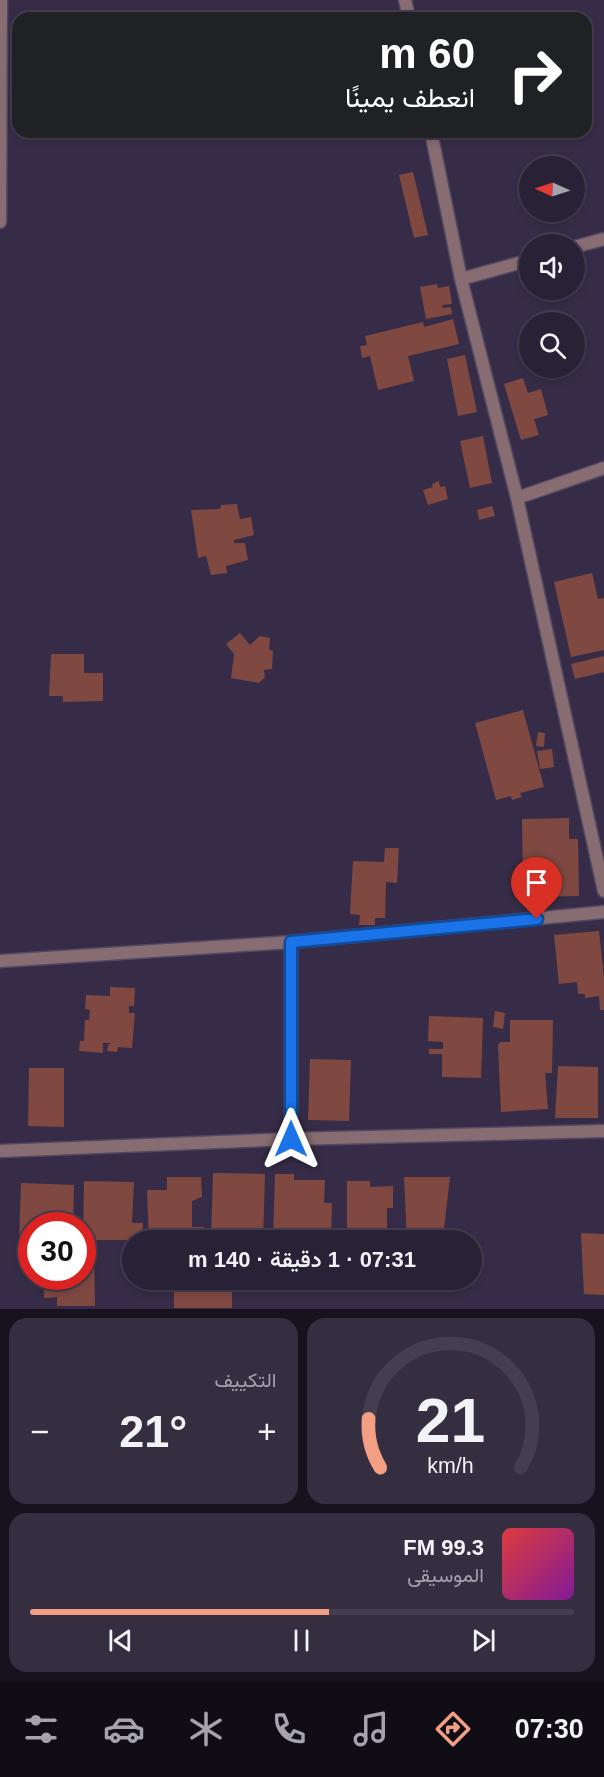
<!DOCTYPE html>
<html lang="ar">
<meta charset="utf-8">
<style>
body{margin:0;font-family:Helvetica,Vazirmatn,sans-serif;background:#352e41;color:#f1f3f6;direction:rtl;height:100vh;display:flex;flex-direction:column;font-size:22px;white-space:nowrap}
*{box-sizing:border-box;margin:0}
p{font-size:20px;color:#a5a3ad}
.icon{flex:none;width:33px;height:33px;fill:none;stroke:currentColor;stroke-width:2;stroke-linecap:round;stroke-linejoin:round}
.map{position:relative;height:1309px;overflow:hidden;direction:ltr}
.details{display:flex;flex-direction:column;gap:9px;padding:9px;background:#17121d;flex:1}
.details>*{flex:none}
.guide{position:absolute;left:12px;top:12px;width:580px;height:126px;border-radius:18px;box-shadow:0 3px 9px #0003,0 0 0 2px #453e50;direction:rtl;background:#202124;color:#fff;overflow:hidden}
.needle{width:39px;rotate:273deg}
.tools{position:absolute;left:519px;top:156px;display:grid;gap:12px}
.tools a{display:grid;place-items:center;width:66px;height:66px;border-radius:50%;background:#292135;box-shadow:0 3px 9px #0003,0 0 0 2px #453e50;font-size:30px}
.speed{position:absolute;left:18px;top:1212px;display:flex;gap:12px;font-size:30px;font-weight:700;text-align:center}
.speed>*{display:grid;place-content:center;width:78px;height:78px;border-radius:50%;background:#292135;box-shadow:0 3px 9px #0003,0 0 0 2px #453e50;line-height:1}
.speed .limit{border:9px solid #d22;background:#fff;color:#111}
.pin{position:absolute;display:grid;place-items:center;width:51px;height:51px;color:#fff;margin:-62px -26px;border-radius:50% 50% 50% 0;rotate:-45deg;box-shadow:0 0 6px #0007}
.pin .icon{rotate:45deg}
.me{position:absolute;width:66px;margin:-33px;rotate:0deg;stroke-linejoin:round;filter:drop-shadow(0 0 4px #0008)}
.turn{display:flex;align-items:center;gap:21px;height:126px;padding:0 18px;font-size:27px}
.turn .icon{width:78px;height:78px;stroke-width:2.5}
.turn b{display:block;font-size:42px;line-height:51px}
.big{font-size:45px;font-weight:600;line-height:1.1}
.details .tile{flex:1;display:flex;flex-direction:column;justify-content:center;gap:9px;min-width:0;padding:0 21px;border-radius:18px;background:#352e41}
.details .dial{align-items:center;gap:0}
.dial svg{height:156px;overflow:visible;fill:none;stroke:#453e50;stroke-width:7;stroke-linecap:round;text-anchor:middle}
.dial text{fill:#f1f3f6;stroke:none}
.song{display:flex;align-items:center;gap:18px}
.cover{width:72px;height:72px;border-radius:9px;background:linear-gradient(135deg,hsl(0 70% 55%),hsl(290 70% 35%))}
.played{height:6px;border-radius:3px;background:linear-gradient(90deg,#f39f84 55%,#453e50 55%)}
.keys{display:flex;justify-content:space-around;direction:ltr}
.heat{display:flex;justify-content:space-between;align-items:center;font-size:33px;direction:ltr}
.details .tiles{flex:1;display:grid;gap:9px;grid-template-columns:1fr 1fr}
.tile:last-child{grid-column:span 2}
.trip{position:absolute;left:122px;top:1230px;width:360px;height:60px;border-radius:30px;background:#292135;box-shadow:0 3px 9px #0003,0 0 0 2px #453e50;font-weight:600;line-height:60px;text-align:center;direction:rtl}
.tab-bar{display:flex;height:96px;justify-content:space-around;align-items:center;background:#100d15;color:#a5a3ad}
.tab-bar .icon{width:42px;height:42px}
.tab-bar .current{color:#f39f84}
.tab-bar b{font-size:27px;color:#f1f3f6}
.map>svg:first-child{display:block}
</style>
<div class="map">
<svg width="604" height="1309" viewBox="0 0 604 1309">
<rect width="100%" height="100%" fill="#372c47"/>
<path fill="#7f4942" d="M413 172 428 235 414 238 399 175Z
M437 284 438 288 449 286 452 304 442 305 443 308 451 307 452 314 426 319 420 287Z
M453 319 459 344 408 356 414 381 378 390 370 356 362 358 360 346 367 345 365 336 423 322 424 327Z
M465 355 477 412 458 416 447 359Z
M523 378 528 393 541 389 548 415 534 419 539 435 521 440 504 384Z
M483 436 492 483 470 488 460 441Z
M439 481 440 487 445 486 448 499 428 505 423 490 433 487 432 484Z
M237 504 240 519 251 517 254 535 234 540V543H245L248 560 226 566 227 573 211 575 206 556 198 558 191 510 220 509 221 505Z
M492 506 495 516 479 520 477 510Z
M592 573 598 599 604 598V650L571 657 554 582Z
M240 633 250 645 260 636 270 638 269 649 273 651 272 669 264 670 265 677 259 683 231 678 234 654 226 644Z
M51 654H84V673H103V701L63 702V696H49Z
M604 656V672L575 679 571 664Z
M523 710 544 787 520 793 522 797 512 800 511 796 496 800 475 723Z
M538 732 545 733 544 747 536 746Z
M552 749 554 767 540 769 537 751Z
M569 818V839H578L579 896 523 897 522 819Z
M385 848H399L397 883 386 882 385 918H375V925H359L360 915 350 914 353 861 384 862Z
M599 931 604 978V1010H600L599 996 585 998V994H578L577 982 559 984 554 935Z
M110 987 135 988 134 1006H129V1013H135L132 1048 118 1047 117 1052 107 1051 108 1045 111 1043H103V1053L79 1051 80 1041H84L85 1020H89L90 1010 85 1009 86 995 110 996Z
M495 1011 505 1013 503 1029 493 1027Z
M429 1016 483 1018 481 1078 442 1077V1054H429V1049H443V1042L428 1041Z
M510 1020H553L552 1073H545L548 1109 501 1112 498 1046 500 1042H510Z
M310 1059 351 1060 349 1121 308 1120Z
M558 1066 598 1067V1118H555Z
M29 1068H64V1127L28 1126Z
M213 1173 265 1174 263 1240H211Z
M275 1174H294V1180H325L324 1203H332L331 1240H273Z
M167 1177H201L202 1197 192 1201V1227H204L205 1240H199V1235L173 1236V1240H149L147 1190H167Z
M404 1177H450L443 1237 407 1238Z
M84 1181 134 1182 132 1223H143L142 1240H83Z
M347 1181H370V1187L393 1186V1208H387V1235H347Z
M21 1183 74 1185 73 1226H32V1243L19 1242Z
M581 1233 604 1234V1295L584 1294Z
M82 1251H94L95 1306H57V1297L44 1298V1276H82Z
M174 1280H232V1308H174Z"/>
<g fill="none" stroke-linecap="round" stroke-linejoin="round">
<defs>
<path id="street" d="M405 0 409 18
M431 132 461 279 517 498 604 891
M0 222 1 0
M574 247 604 239
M461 279 530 260
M517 498 604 468
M291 942 604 912
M0 961 291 942V1139L0 1151
M291 1139 604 1131"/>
</defs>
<use href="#street" stroke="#534862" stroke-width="15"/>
<use href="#street" stroke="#876d72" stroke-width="12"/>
</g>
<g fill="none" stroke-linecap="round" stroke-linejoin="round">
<defs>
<path id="route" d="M291 1139V942L537 919"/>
</defs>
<use href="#route" stroke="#114b97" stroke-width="15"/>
<use href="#route" stroke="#1a73e8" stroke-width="10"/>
</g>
</svg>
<div class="tools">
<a><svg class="needle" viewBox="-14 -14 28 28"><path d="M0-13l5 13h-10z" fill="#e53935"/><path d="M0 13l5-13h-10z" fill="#a5a3ad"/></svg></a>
<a><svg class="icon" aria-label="sound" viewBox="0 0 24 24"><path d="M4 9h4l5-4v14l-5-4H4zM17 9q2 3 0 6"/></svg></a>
<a><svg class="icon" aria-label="search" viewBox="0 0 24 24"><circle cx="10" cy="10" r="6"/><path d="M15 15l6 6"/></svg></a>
</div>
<div class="speed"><div class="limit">30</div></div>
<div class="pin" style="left:537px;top:919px;background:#d93025"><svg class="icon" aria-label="arrive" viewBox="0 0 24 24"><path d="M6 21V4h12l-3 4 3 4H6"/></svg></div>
<svg class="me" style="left:291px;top:1139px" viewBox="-20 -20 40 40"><path d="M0-17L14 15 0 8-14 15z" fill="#1a73e8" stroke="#fff" stroke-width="4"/></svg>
<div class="trip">07:31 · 1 دقيقة · 140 m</div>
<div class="guide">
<div class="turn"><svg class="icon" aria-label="right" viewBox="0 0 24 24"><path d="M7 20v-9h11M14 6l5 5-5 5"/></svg><div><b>60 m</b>انعطف يمينًا</div></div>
</div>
</div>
<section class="details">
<div class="tiles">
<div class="tile dial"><svg viewBox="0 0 100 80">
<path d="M14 69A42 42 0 1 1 86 69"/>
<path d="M14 69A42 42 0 0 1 8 44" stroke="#f39f84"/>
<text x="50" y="56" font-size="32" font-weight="700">21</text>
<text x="50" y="72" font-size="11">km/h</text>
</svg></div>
<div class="tile"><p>التكييف</p>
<div class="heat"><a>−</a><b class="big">21°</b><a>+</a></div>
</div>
<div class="tile">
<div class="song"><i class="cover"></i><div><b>99.3 FM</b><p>الموسيقى</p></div></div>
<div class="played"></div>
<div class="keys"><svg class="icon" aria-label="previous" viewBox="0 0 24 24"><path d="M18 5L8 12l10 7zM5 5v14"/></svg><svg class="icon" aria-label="pause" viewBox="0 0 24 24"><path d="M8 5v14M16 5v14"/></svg><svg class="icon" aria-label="next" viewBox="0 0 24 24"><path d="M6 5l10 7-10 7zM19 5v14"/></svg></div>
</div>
</div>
</section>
<nav class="tab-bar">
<b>07:30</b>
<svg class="icon current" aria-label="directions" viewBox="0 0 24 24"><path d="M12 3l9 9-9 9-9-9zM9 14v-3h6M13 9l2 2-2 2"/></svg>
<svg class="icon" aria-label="music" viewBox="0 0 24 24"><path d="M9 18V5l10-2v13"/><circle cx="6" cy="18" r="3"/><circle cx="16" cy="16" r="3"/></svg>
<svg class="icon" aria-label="phone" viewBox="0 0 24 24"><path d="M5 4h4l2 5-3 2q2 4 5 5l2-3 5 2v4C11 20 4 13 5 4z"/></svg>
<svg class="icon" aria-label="climate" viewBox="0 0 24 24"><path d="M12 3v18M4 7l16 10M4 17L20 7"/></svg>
<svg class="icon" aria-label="car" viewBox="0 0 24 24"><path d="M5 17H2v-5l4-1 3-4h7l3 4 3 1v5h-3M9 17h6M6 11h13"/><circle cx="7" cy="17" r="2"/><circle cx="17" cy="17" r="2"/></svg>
<svg class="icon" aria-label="filters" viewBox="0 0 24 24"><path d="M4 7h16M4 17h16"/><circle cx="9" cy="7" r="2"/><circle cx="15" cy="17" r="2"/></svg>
</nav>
